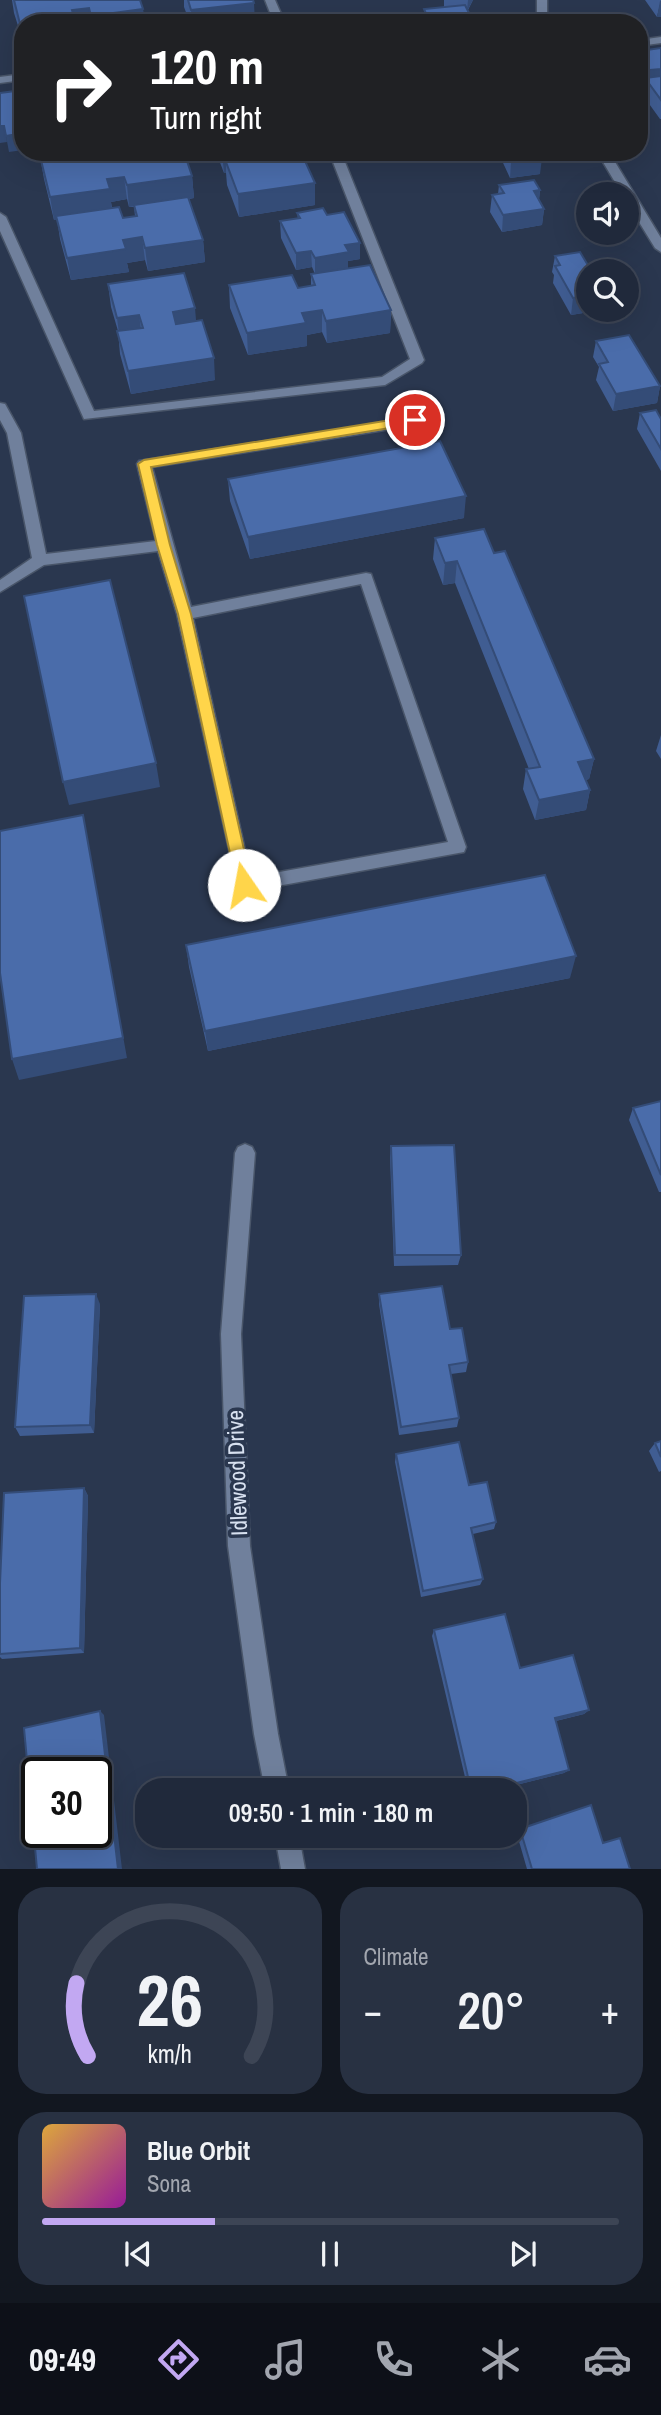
<!DOCTYPE html>
<meta charset="utf-8">
<style>
body{margin:0;font-family:"Archivo Narrow",sans-serif;background:#283142;color:#f1f3f6;height:100vh;display:flex;flex-direction:column;font-size:26px;white-space:nowrap}
*{box-sizing:border-box;margin:0}
p{font-size:23px;color:#a2a6af}
.icon{flex:none;width:38px;height:38px;fill:none;stroke:currentColor;stroke-width:2;stroke-linecap:round;stroke-linejoin:round}
.map{position:relative;height:1869px;overflow:hidden}
.drawer{display:flex;flex-direction:column;gap:18px;padding:18px;background:#121720;flex:1}
.drawer>*{flex:none}
.guide{position:absolute;left:14px;top:14px;width:634px;height:147px;border-radius:28px;box-shadow:0 7px 28px #0002,0 0 0 2px #3d4555;background:#202124;color:#fff;overflow:hidden}
.buttons{position:absolute;left:576px;top:182px;display:grid;gap:14px}
.buttons a{display:grid;place-items:center;width:63px;height:63px;border-radius:50%;background:#20293b;box-shadow:0 7px 28px #0002,0 0 0 2px #3d4555;font-size:35px}
.speed{position:absolute;left:21px;top:1757px;display:flex;gap:14px;font-size:35px;font-weight:700;text-align:center}
.speed>*{display:grid;place-content:center;width:91px;height:91px;border-radius:50%;background:#20293b;box-shadow:0 7px 28px #0002,0 0 0 2px #3d4555;line-height:1}
.speed .limit{border:4px solid #111;border-radius:10px;background:#fff;color:#111}
.pin{position:absolute;display:grid;place-items:center;width:60px;height:60px;color:#fff;margin:-30px;border:4px solid #fff;border-radius:50%;box-shadow:0 2px 7px #0007}
.me{position:absolute;width:77px;margin:-38px;rotate:348deg;stroke-linejoin:round;filter:drop-shadow(0 0 5px #0008)}
.turn{display:flex;align-items:center;gap:24px;height:147px;padding:0 21px;font-size:32px}
.turn .icon{width:91px;height:91px;stroke-width:2.5}
.turn b{display:block;font-size:49px;line-height:60px}
.big{font-size:52px;font-weight:600;line-height:1.1}
.drawer .widget{flex:1;display:flex;flex-direction:column;justify-content:center;gap:10px;min-width:0;padding:0 24px;border-radius:28px;background:#283142}
.drawer .dial{align-items:center;gap:0}
.dial svg{height:182px;overflow:visible;fill:none;stroke:#3d4555;stroke-width:7;stroke-linecap:round;text-anchor:middle}
.dial text{fill:#f1f3f6;stroke:none}
.song{display:flex;align-items:center;gap:21px}
.cover{width:84px;height:84px;border-radius:10px;background:linear-gradient(135deg,hsl(40 70% 55%),hsl(300 70% 35%))}
.played{height:7px;border-radius:4px;background:linear-gradient(90deg,#c2a8f2 30%,#3d4555 30%)}
.keys{display:flex;justify-content:space-around;direction:ltr}
.heat{display:flex;justify-content:space-between;align-items:center;font-size:38px;direction:ltr}
.drawer .tiles{flex:1;display:grid;gap:18px;grid-template-columns:1fr 1fr}
.widget:last-child{grid-column:span 2}
.trip{position:absolute;left:135px;top:1778px;width:392px;height:70px;border-radius:28px;background:#20293b;box-shadow:0 7px 28px #0002,0 0 0 2px #3d4555;font-weight:600;line-height:70px;text-align:center}
.menu{display:flex;height:112px;justify-content:space-around;align-items:center;background:#0d1018;color:#a2a6af}
.menu .icon{width:49px;height:49px}
.menu .on{color:#c2a8f2}
.menu b{font-size:32px;color:#f1f3f6}
.map>svg:first-child{display:block}
</style>
<div class="map">
<svg width="661" height="1869" viewBox="0 0 661 1869">
<rect width="100%" height="100%" fill="#2a374f"/>
<g fill="none" stroke-linecap="round" stroke-linejoin="round">
<defs>
<path id="street" d="M265 0H275L285 23H274Z
M537 0H547V23H537Z
M661 37V43L639 46V40Z
M23 74V80L0 83V77Z
M329 152H341L424 360 422 363 385 385 84 419 0 231V213L6 217 94 411 382 377 410 359Z
M597 152H609L661 238V252L655 248 626 201V194H622Z
M0 403 5 404 21 433 46 554 156 541 137 464 139 461 421 417 423 420 416 425 152 467 191 607 366 573 371 574 466 847 464 852 244 892 238 890 177 614 158 551 44 565 0 592V580L32 558 7 433 0 420ZM361 584 448 842 251 877 193 618Z
M245 1144 252 1147 255 1153 241 1334 250 1546 278 1734 289 1790H265L254 1734 228 1546 221 1334 235 1153 238 1147Z
M275 1836H299L305 1869H281Z"/>
</defs>
<use href="#street" stroke="#495569" stroke-width="3"/>
<use href="#street" fill="#70809c" fill-rule="evenodd"/>
</g>
<path fill="#405d92" fill-rule="evenodd" d="M12 0H140L143 9 144 23H23V42L14 13Z
M184 0H253L255 23H190L184 7Z
M444 0H473L468 10 474 23H424V9L444 7Z
M645 0H661L657 17Z
M661 48V119H660L642 94 644 87H639V51Z
M116 152H184L192 176 194 198 189 199 203 240 205 262 148 271 145 260 127 263 129 272 71 280 60 239 57 219 54 220 44 179 40 156 103 154 104 159 116 157ZM127 199 129 207H134L135 216 123 218 112 208 111 202Z
M216 152H298L315 205 239 217 227 185 226 173H224Z
M498 152H539L540 174 510 178Z
M499 185 540 190 539 200 544 209 542 225 502 232 490 212 492 195 498 194Z
M297 213 327 215 360 259 348 261V268L391 310 390 333 327 343 322 332 307 335V346L248 355 230 308 229 285 298 288 311 286V274H315L312 267 296 270 281 238 280 221 298 219Z
M555 256 588 271 589 312 571 315 553 283 554 275 552 272Z
M108 284 196 321 215 380 131 394 120 354 118 331 111 307Z
M596 341 660 386 657 403 613 411 596 380 599 367 593 357Z
M640 413 661 419V471L637 429Z
M228 479 464 518 250 559 230 501Z
M435 538 494 553 594 759 589 779 586 780 590 790 586 810 535 820 523 789 526 769H529L455 583 443 585 433 559Z
M661 735V759L656 751Z
M186 945 570 978 208 1051 189 967Z
M661 1101V1192H659L629 1120 633 1108Z
M391 1146 461 1255 458 1265 394 1266 390 1157Z
M379 1294 450 1329 468 1362 466 1372 451 1374 459 1418 457 1427 399 1435 379 1304Z
M100 1304 94 1433 20 1436 15 1427Z
M661 1441V1471L659 1472 649 1451 655 1443Z
M396 1454 469 1485 496 1522 494 1529 473 1534 483 1579 480 1585 421 1597 395 1462Z
M84 1488 88 1496 84 1653 2 1659 0 1657V1583Z
M434 1630 520 1668 589 1710 584 1714 556 1721 569 1770 564 1773 496 1790H468L432 1636Z
M520 1829 603 1843 630 1869H527L516 1831Z"/>
<path fill="#344c77" d="M468 0H473L467 11Z
M660 1H661V17H657Z
M254 3 255 23H192L191 10Z
M89 8 90 23H28L72 10Z
M143 9 144 23H92L91 16Z
M23 23V39L20 24Z
M661 69V85L645 78 644 87H639V71Z
M0 126H4L7 142 0 143Z
M23 133V150L9 152 6 136Z
M222 152H242L243 171 226 162V173H224Z
M275 152H298L276 167Z
M542 158 540 174 510 178 511 162Z
M192 176 194 198 129 207 127 185Z
M124 177 127 199 111 202 112 211 54 220 50 197 107 179Z
M315 183V205L239 217 238 194Z
M540 190 538 207 534 191Z
M544 209 542 225 502 232 503 215Z
M142 237 145 260 127 263 129 272 71 280 67 258 123 240Z
M203 240 205 262 148 271 145 248Z
M360 243V259L348 261V268L315 275V258L345 245Z
M311 251 312 267 296 270V253Z
M587 287H588L589 312 571 315 573 298Z
M195 308 197 331 175 334 173 312Z
M322 310V332L307 335V346L248 355 247 333 302 313Z
M391 310 390 333 327 343 326 321Z
M139 315 142 337 120 341 117 318Z
M214 358 215 380 131 394 128 371Z
M660 386 657 403 613 411 616 394Z
M466 496 464 518 250 559 248 537Z
M457 561 455 583 443 585 445 563Z
M594 759 589 779 574 782 578 762Z
M156 763 160 787 69 805 63 782Z
M590 790 586 810 535 820 539 800Z
M83 815 127 1058 19 1080 12 1059Z
M576 956 570 978 208 1051 205 1031Z
M96 1294 100 1304 94 1433 90 1425Z
M84 1488 88 1496 84 1653 80 1648Z
M589 1710 584 1714 551 1722 555 1718Z
M100 1711 104 1715 122 1869H117Z
M569 1770 564 1773 496 1790H488Z"/>
<path fill="#4a6caa" stroke="#344c77" stroke-width="2" fill-rule="evenodd" d="M14 0H140L143 9 91 16 89 8 72 10 74 17 20 24Z
M188 0H253L254 3 191 10Z
M465 5 474 23H450L449 21 430 23 424 9Z
M661 48V69L639 71V51Z
M661 76V100L645 78Z
M23 90V133L6 136 4 126H0V93Z
M70 152H103L104 159 118 157 117 152H184L192 176 127 185 124 177 107 179 110 189 50 197 40 156Z
M243 152H278L280 155 301 152 315 183 238 194 226 162 246 159Z
M507 152H539L542 158 511 162Z
M534 180 540 190 534 191 544 209 503 215 492 195 504 193 499 185Z
M188 197 203 240 145 248 142 237 123 240 126 249 67 258 56 216 119 207 123 218 137 216 134 205Z
M323 208 327 215 344 212 360 243 345 245 349 252 315 258 311 251 296 253 280 221 300 218 297 213Z
M580 252 589 267 600 265 604 271H588V287H587L588 289V296L573 298 555 266 560 265 555 256Z
M370 265 391 310 326 321 322 310 302 313 306 323 247 333 229 285 292 275 298 288 315 285 311 274Z
M184 273 195 308 173 312 176 324 202 320 214 358 128 371 117 331 143 328 139 315 117 318 108 284Z
M629 335 660 386 616 394 599 364 608 362 596 341Z
M656 410 661 419V449L640 413Z
M440 441 466 496 248 537 228 479Z
M484 529 494 553 505 551 594 759 578 762 590 790 539 800 526 769 540 767 457 561 445 563 435 538Z
M110 580 156 763 63 782 24 596Z
M83 815 123 1038 12 1059 0 973V831Z
M545 875 576 956 205 1031 186 945Z
M661 1101V1175L633 1108Z
M454 1145 461 1255H395L391 1146Z
M442 1286 450 1329 462 1328 468 1362 449 1365 459 1418 401 1427 379 1294Z
M96 1294 90 1425 15 1427 24 1296Z
M661 1441V1457L655 1443Z
M459 1442 469 1485 487 1482 496 1522 471 1528 483 1579 423 1591 396 1454Z
M84 1488 80 1648 0 1654V1583L4 1493Z
M505 1614 520 1668 573 1655 589 1710 555 1718 569 1770 488 1790H471L434 1630Z
M100 1711 118 1869H37L24 1728ZM37 1773H96V1832H37Z
M591 1805 603 1843 620 1838 630 1869H532L520 1829Z"/>
<path fill="#ffd54a" stroke="#a68a30" stroke-width="2" d="M415 416 422 420 420 423 151 467 170 545 191 614 252 885 244 891 238 890 178 614 157 545 138 464 144 460Z"/>
<g text-anchor="middle" stroke-width="7" stroke-linejoin="round" paint-order="stroke">
<g font-size="23" fill="#d8e1f0" stroke="#2a374f">
<text transform="translate(237 1473) rotate(-92)" y="8">Idlewood Drive</text>
</g>
</g>
</svg>
<div class="buttons">
<a><svg class="icon" aria-label="sound" viewBox="0 0 24 24"><path d="M4 9h4l5-4v14l-5-4H4zM17 9q2 3 0 6"/></svg></a>
<a><svg class="icon" aria-label="search" viewBox="0 0 24 24"><circle cx="10" cy="10" r="6"/><path d="M15 15l6 6"/></svg></a>
</div>
<div class="speed"><div class="limit">30</div></div>
<div class="pin" style="left:415px;top:420px;background:#d93025"><svg class="icon" aria-label="arrive" viewBox="0 0 24 24"><path d="M6 21V4h12l-3 4 3 4H6"/></svg></div>
<svg class="me" style="left:244px;top:885px" viewBox="-20 -20 40 40"><circle r="19" fill="#fff"/><path d="M0-13L10 11 0 6-10 11z" fill="#ffd54a"/></svg>
<div class="trip">09:50 · 1 min · 180 m</div>
<div class="guide">
<div class="turn"><svg class="icon" aria-label="right" viewBox="0 0 24 24"><path d="M7 20v-9h11M14 6l5 5-5 5"/></svg><div><b>120 m</b>Turn right</div></div>
</div>
</div>
<section class="drawer">
<div class="tiles">
<div class="widget dial"><svg viewBox="0 0 100 80">
<path d="M14 69A42 42 0 1 1 86 69"/>
<path d="M14 69A42 42 0 0 1 9 37" stroke="#c2a8f2"/>
<text x="50" y="56" font-size="32" font-weight="700">26</text>
<text x="50" y="72" font-size="11">km/h</text>
</svg></div>
<div class="widget"><p>Climate</p>
<div class="heat"><a>−</a><b class="big">20°</b><a>+</a></div>
</div>
<div class="widget">
<div class="song"><i class="cover"></i><div><b>Blue Orbit</b><p>Sona</p></div></div>
<div class="played"></div>
<div class="keys"><svg class="icon" aria-label="previous" viewBox="0 0 24 24"><path d="M18 5L8 12l10 7zM5 5v14"/></svg><svg class="icon" aria-label="pause" viewBox="0 0 24 24"><path d="M8 5v14M16 5v14"/></svg><svg class="icon" aria-label="next" viewBox="0 0 24 24"><path d="M6 5l10 7-10 7zM19 5v14"/></svg></div>
</div>
</div>
</section>
<nav class="menu">
<b>09:49</b>
<svg class="icon on" aria-label="directions" viewBox="0 0 24 24"><path d="M12 3l9 9-9 9-9-9zM9 14v-3h6M13 9l2 2-2 2"/></svg>
<svg class="icon" aria-label="music" viewBox="0 0 24 24"><path d="M9 18V5l10-2v13"/><circle cx="6" cy="18" r="3"/><circle cx="16" cy="16" r="3"/></svg>
<svg class="icon" aria-label="phone" viewBox="0 0 24 24"><path d="M5 4h4l2 5-3 2q2 4 5 5l2-3 5 2v4C11 20 4 13 5 4z"/></svg>
<svg class="icon" aria-label="climate" viewBox="0 0 24 24"><path d="M12 3v18M4 7l16 10M4 17L20 7"/></svg>
<svg class="icon" aria-label="car" viewBox="0 0 24 24"><path d="M5 17H2v-5l4-1 3-4h7l3 4 3 1v5h-3M9 17h6M6 11h13"/><circle cx="7" cy="17" r="2"/><circle cx="17" cy="17" r="2"/></svg>
</nav>
